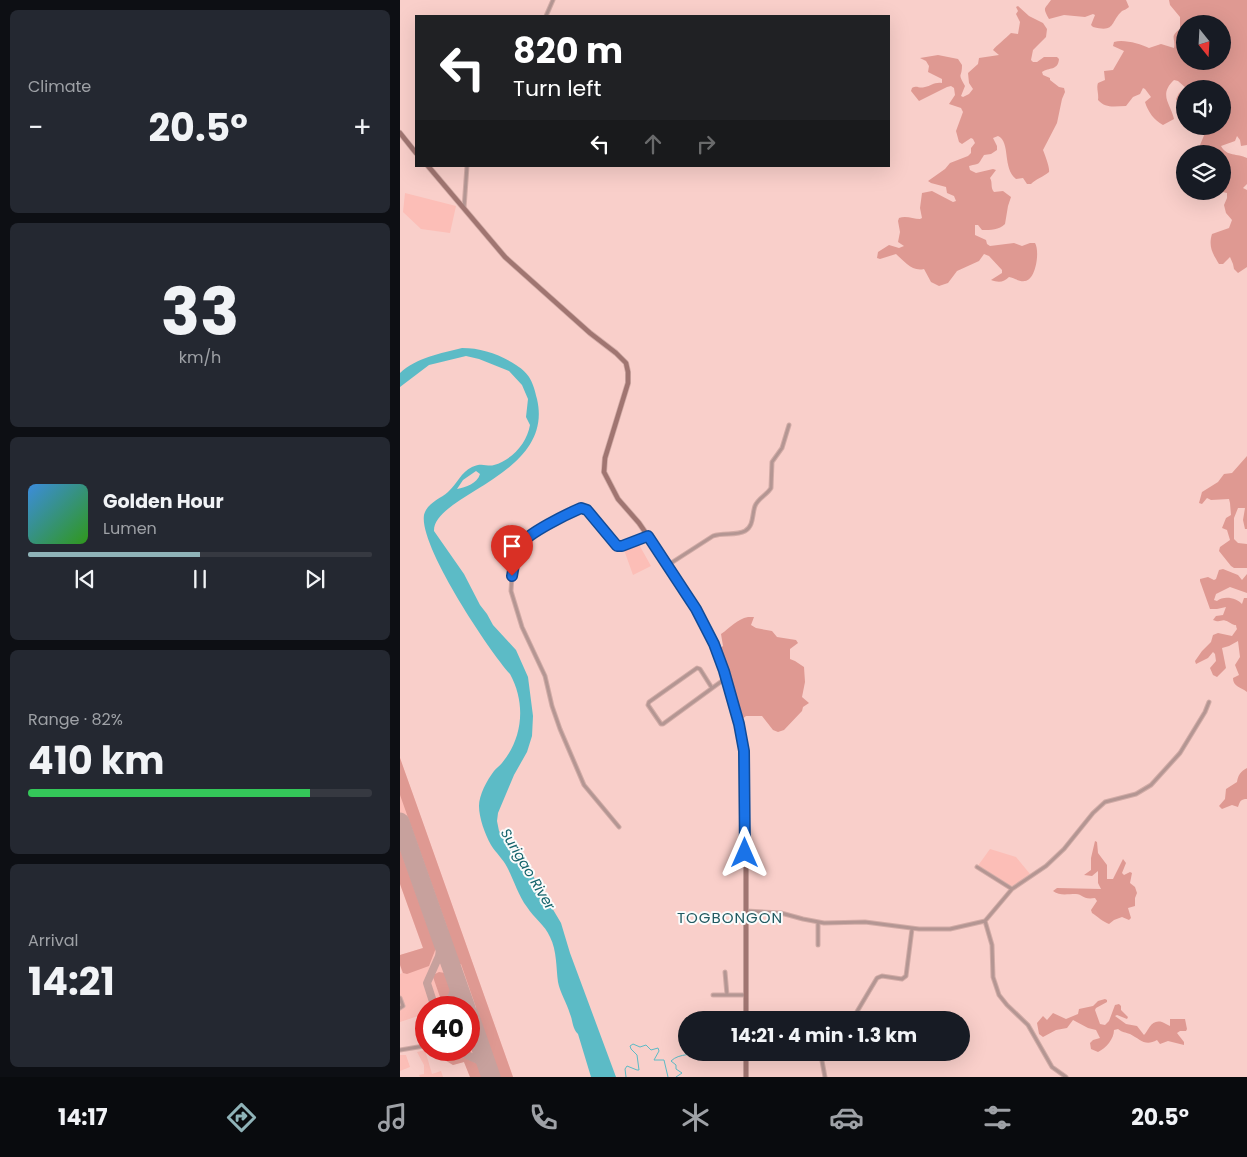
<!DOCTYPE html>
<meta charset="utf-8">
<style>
body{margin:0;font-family:Poppins,sans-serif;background:#242831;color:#f1f3f6;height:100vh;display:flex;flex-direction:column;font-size:19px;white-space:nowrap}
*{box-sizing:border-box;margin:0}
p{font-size:16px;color:#9ea1a6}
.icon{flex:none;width:28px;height:28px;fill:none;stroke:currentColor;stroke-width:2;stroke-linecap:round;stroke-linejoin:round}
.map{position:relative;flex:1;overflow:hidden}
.side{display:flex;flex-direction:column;gap:10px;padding:10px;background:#0d0f14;width:400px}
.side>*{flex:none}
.guide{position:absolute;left:15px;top:15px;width:475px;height:152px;border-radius:0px;box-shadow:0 5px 20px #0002;background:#202124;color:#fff;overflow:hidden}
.needle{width:32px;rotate:162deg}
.tools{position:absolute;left:776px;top:15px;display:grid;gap:10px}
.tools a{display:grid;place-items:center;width:55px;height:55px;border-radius:50%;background:#171b24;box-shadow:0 5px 20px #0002;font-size:25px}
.speed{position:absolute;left:15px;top:996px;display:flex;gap:10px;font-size:25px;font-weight:700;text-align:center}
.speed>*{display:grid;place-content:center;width:65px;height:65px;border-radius:50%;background:#171b24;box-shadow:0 5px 20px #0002;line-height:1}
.speed .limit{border:8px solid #d22;background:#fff;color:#111}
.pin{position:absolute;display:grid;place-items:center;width:42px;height:42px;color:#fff;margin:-51px -21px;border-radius:50% 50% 50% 0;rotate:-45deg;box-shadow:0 0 5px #0007}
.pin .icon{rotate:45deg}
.me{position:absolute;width:55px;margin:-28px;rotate:0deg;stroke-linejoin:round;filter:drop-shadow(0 0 4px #0008)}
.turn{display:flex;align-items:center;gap:18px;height:105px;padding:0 15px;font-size:22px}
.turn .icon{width:65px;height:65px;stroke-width:2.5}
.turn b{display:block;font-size:35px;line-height:42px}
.lanes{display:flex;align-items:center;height:48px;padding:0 15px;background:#0003;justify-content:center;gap:25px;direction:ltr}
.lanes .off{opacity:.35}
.big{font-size:38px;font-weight:700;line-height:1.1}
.side .tile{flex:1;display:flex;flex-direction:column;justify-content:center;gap:8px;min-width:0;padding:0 18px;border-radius:8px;background:#242831}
.side .dial{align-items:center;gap:0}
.dial b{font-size:65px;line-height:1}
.song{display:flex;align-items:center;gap:15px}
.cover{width:60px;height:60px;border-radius:8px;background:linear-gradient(135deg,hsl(210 70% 55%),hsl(110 70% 35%))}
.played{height:5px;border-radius:2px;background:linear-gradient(90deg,#8fb3b8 50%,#363941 50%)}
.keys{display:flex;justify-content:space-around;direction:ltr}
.heat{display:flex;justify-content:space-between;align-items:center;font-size:28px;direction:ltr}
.charge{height:8px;border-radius:4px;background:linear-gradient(90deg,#34c759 82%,#363941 0)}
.trip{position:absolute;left:278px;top:1011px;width:292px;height:50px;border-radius:25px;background:#171b24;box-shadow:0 5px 20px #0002;font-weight:700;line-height:50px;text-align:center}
.menu{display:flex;height:80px;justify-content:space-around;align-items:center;background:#090b0e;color:#9ea1a6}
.menu .icon{width:35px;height:35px}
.menu .current{color:#8fb3b8}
.menu b{font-size:22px;color:#f1f3f6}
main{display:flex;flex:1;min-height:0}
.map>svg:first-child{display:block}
</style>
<main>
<section class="side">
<div class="tile"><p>Climate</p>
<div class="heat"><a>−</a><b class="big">20.5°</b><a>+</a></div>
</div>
<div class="tile dial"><b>33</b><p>km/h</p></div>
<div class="tile">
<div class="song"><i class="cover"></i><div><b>Golden Hour</b><p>Lumen</p></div></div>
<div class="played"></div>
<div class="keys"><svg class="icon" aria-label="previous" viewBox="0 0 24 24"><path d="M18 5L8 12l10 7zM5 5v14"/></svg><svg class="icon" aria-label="pause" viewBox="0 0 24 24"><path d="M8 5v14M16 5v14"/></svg><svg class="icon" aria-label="next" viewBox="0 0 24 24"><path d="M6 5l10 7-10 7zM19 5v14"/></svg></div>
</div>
<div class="tile"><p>Range · 82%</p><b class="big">410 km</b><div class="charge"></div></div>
<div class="tile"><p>Arrival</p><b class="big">14:21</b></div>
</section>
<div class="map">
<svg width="847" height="1077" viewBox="0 0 847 1077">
<rect width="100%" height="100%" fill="#f9cfca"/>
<path fill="#fcbeb7" d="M5 193 56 206 50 233 21 229 3 212Z
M237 541 251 566 233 575 223 547Z
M0 758 113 1077H70L64 1062 53 1065 37 1056 31 1057 29 1050H69V1008H26V1041L18 1016 0 1022V974L2 973 0 965V955L23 948 0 884Z
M590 849 616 857 630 874 610 889 577 867Z
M25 1050 32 1074 41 1071 43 1077H20L19 1075 24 1074V1065L17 1052Z
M0 1055H6L10 1067 0 1071Z"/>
<path fill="#df9992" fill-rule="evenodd" d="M651 0H726L729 7C727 9 724 10 722 11 710 22 716 33 693 27L691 25 695 15 693 14 685 17 664 15 649 19C642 7 645 9 651 0Z
M769 0H847V145L841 146 840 140 837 136 835 141 821 146C827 157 837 153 847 158V184L843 188 847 190V267L838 273 834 269 833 264 830 257 823 264H819C813 254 808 247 812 234L829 228 832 220 826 213 824 205 827 198V193L818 191H822L823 186 829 181 823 180 822 154H791L798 150 805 133 801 129H794L792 126H822V89H787L778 81 774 80C758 95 771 104 774 119L763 125C754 120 748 112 745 102L751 97 745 89 743 88 740 94 733 97 726 106C715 106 706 109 698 100 699 94 696 88 698 83L705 80 704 71 713 70 724 51 713 46 714 42C724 39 740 44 749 48L761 44 774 48C776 38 769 37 780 29V17L770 5ZM785 24H822V61H785Z
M618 6 629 16 643 23 647 29 646 37 633 50 631 60 633 62H637L644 57H657L659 59C658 71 649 67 642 72L643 75 650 78V80L659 87 664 88 665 92 662 99 657 123 643 150C645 155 650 168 649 172 643 177 636 179 631 184H627L623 178 616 179C602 168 611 142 598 136L593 138 597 146V150L591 154 584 155C577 166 581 163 569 166L570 170 576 173 593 169 596 170 590 178C593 183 590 187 594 192L603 191 611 197 608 206 605 224C599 230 591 230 582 230L578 225H575V235L586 240 587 244 590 246 614 243 622 246 630 243H635C640 251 636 280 625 281 620 282 614 278 609 277 604 282 599 283 591 280L602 273V270L589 256 584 254 579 261 557 271 548 283 539 286 531 282 524 269C512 272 504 261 496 254L480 259 477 258 478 252 489 245 499 248 504 246 498 242 500 232 498 221 499 218C506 215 513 219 520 219L522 218 520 208 522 193 532 191 553 202 556 201 554 196 547 193 546 187 531 183 528 181 545 169 550 163 568 156 571 153V148L575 143 573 139 571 138 562 144 559 142 556 131 563 112 561 108 549 104 555 95 554 88 551 86 547 87 519 101 511 91 512 88C518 85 518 89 525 87 531 86 534 82 542 83V79L528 72 529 66 526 61 520 58 538 55 558 59 562 65C562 79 557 72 565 86L561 96 563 97 569 94 573 89 569 83 568 73 578 64 579 58 599 55 593 50C596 46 606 38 611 33L618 34 620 22 616 14 618 11 616 7Z
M785 90V112L779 107 776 99 779 93Z
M847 456V529H845L843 520 845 508H838L834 518V539L838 543 847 544V568H834L831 566 819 551 820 547 830 540 827 530 822 528 826 518 831 515 830 503 829 499 811 500 807 498 802 504 799 503 802 492 818 482 824 474 832 473Z
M823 569 838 575 842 580 847 574V593L830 587 816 594 814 600 817 601C824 595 837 598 842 604L844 598H847V692C841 687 833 687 833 678L839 675 835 665 840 657 838 641 829 646 822 648 826 668 817 677 813 675 810 668 816 661 815 654 813 652 808 658 796 664 795 661 802 651 811 642 813 635 818 633 832 636 837 629C835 623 838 627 832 624 820 616 823 624 813 620L816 616 823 615 826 607 817 609H810L800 581V579L808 577 814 580 816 579 819 570Z
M348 617H354L351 625 356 628 372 631 377 637 396 640 398 643 390 649V659L395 661 404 667 405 682 402 697 409 703 403 707 402 711 384 730 378 732 373 730 362 716H346L342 719 320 655 319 649 323 646 321 634C330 628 337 619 348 617Z
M0 758 15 800 113 1077H100L61 964 58 965 46 931 48 930 0 795Z
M847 768V799C841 799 840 801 838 807L832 805 822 809 819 806 825 799 826 789 837 782C838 775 841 771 847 768Z
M695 841 697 842 698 853 707 865V879H713L723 859 726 863 722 873 724 875 730 872 732 873 730 883 735 887 737 893 735 898V906L728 908 731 918 729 920 722 917 714 920 709 924C703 922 697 916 692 913L691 910 697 901 695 898C682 900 683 894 676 894 666 894 660 896 653 891L657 888 701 889 698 883V871L692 876 684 875 691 870V858Z
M0 849 31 936H34L36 941 34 942 36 948 29 966 7 974 3 973 0 965V955L23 948 0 884Z
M39 972 45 973 51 990 47 997H40L33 977 35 974Z
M705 999 707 1000V1002L696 1008 695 1010 700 1024 705 1025 709 1021 715 1005 719 1004 721 1006V1010L728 1017 727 1019 717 1015 715 1016 726 1024 737 1026 744 1035C749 1030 751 1019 762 1022 765 1023 767 1025 770 1026V1019H785L787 1029 786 1031H780L777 1033 784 1042V1045L768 1041 760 1044 757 1040C745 1047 740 1039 730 1034 725 1032 723 1033 718 1029L714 1030C714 1039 706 1048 698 1052L691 1049 690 1043 693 1040 700 1038 696 1030 688 1028 673 1020 667 1028 656 1030 643 1037 639 1034 637 1023 643 1016 647 1020 653 1013 666 1019 678 1014 679 1009 693 1006 698 1001Z
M46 1055 48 1061 61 1056 80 1065 84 1077H70L64 1062 53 1065 40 1057Z"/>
<path fill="#5cbbc6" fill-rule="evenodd" d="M62 348C81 348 99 354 116 365 130 374 133 382 137 399 155 476 33 494 34 531L64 574 80 605 87 614 93 625 116 650 128 677 133 716 132 736 127 752 114 775 98 813 97 821 99 831 126 864 161 923 170 953 216 1077H191L178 1034C172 1028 173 1021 170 1014 167 1003 160 993 158 982 156 967 157 951 150 937 145 925 134 918 127 907 118 895 114 880 107 867 103 859 96 853 91 845 85 834 79 818 79 806 79 795 87 780 94 771 96 768 100 766 102 763 123 738 126 703 110 674 88 649 19 546 24 515 27 503 40 499 48 492 57 484 61 472 72 467 82 462 87 467 94 465 112 460 127 443 130 425L126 417 128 399 122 385 109 371 79 359 66 356 29 365 0 387V373C16 358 41 353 62 348ZM76 471 80 474C77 484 66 487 57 489L63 480Z"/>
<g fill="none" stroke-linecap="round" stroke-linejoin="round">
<path stroke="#5cbbc6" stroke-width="1" d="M226 1077 225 1069 227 1066 237 1070H239L237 1055 231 1049 230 1046 233 1044 240 1047 246 1045 251 1050 258 1048 259 1051 254 1060H264L268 1077
M276 1077 282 1073 276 1069V1065L271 1061C279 1053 294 1055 305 1052"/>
<path stroke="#c7a19d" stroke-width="8" d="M35 1008 27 983 39 956 42 939
M46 1008 58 983
M56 1050 87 1064"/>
<path stroke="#c7a19d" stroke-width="19" d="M0 822 66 1008
M69 1014 91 1077"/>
<defs>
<path id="street" d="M146 16 153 0
M64 208 67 166
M268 565 313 536C323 532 336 536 345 531 354 526 352 514 355 506 358 498 367 495 371 488L372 462 382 448 389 425
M312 688 300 669 297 668 249 702 248 705 261 724H263L326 678
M219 827 184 785 160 729 152 706 145 676 122 627 111 591 112 575 120 545 138 531 180 508H184L187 510 217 546H222L248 536
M577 867 612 889
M346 911 381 913 403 919 424 923 465 922 519 929H550L585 921 612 889 646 866 664 849 693 813 705 802 736 794 751 785 780 753 805 712 809 702
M585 921 592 945 593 977 599 995 607 1005 628 1025 652 1067 666 1077
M418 922V945
M325 972 327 995
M313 995H346
M0 998 3 1006 0 1008
M452 1020 477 978 482 976 502 979 506 976 512 929
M0 1050 24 1046 23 1038
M424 1052 422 1061 425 1077"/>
<path id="secondary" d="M0 133 16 153
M28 166 105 257 190 333 216 353 226 363 228 372V383L205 458 204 472 218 499 239 523 282 586 296 609 314 644 324 671 339 723 344 751 346 778V1020
M346 1052V1077"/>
</defs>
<use href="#street" stroke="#d2aca7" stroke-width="5"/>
<use href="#secondary" stroke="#d2aca7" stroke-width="6"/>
<use href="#street" stroke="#b49693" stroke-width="3"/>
<use href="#secondary" stroke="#a07571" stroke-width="4.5"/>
</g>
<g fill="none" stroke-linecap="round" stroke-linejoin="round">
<defs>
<path id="route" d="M112 576C114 566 115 553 120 545 128 533 167 514 181 508L187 510 217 546H222L248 536 296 609 314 644 324 671 339 724 344 751 345 853"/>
</defs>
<use href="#route" stroke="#114b97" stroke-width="12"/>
<use href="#route" stroke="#1a73e8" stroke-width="9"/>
</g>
<g text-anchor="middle" stroke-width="4" stroke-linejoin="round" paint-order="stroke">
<g font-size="14" font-style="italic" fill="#13626a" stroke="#fbfbfb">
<text transform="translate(128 869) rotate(59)" y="5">Surigao River</text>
</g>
<g font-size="15" letter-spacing="1" fill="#205a61" stroke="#fbfbfb">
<text x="330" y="923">TOGBONGON</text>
</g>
</g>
</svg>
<div class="tools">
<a><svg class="needle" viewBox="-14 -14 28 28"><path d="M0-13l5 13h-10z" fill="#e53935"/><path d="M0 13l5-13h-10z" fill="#9ea1a6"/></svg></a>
<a><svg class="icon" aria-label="sound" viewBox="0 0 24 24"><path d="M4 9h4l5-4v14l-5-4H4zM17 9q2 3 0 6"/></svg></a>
<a><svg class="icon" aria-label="layers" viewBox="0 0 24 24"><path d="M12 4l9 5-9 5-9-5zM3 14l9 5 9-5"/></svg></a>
</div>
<div class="speed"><div class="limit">40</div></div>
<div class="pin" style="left:112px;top:576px;background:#d93025"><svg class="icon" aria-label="arrive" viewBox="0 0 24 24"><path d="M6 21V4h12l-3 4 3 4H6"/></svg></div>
<svg class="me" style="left:345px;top:853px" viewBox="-20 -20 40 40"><path d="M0-17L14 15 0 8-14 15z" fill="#1a73e8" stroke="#fff" stroke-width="4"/></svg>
<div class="trip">14:21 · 4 min · 1.3 km</div>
<div class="guide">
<div class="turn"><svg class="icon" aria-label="left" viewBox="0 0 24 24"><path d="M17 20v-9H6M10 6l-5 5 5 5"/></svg><div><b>820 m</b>Turn left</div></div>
<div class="lanes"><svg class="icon" aria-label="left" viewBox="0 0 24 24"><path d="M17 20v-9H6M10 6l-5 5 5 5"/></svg><svg class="icon off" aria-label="ahead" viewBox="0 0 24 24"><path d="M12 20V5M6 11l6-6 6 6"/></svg><svg class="icon off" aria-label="right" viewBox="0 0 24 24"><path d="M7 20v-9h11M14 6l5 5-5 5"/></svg></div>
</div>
</div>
</main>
<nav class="menu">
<b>14:17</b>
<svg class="icon current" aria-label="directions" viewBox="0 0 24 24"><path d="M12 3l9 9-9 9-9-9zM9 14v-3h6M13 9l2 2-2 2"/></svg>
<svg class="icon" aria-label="music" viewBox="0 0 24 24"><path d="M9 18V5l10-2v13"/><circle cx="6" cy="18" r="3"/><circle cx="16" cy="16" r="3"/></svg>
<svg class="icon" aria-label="phone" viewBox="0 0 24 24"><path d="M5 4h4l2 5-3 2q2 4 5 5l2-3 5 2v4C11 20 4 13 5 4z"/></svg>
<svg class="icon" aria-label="climate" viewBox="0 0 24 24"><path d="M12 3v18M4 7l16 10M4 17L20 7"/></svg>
<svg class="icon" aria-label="car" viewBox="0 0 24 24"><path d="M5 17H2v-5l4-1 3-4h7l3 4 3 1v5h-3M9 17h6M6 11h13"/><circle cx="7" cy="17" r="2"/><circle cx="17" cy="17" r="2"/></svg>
<svg class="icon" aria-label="filters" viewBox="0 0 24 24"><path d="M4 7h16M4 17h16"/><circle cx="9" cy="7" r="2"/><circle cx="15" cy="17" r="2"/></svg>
<b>20.5°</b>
</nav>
